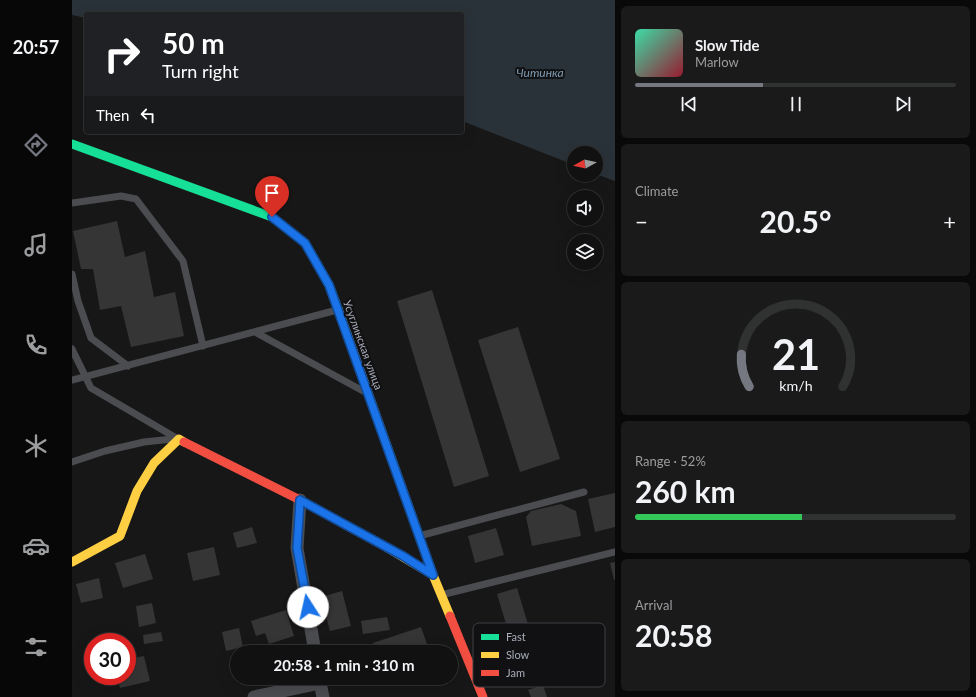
<!DOCTYPE html>
<meta charset="utf-8">
<style>
body{margin:0;font-family:Lato,sans-serif;background:#1a1a1a;color:#f1f3f6;height:100vh;display:flex;flex-direction:column;font-size:15px;white-space:nowrap}
*{box-sizing:border-box;margin:0}
p{font-size:13px;color:#9c9d9f}
.icon{flex:none;width:22px;height:22px;fill:none;stroke:currentColor;stroke-width:2;stroke-linecap:round;stroke-linejoin:round}
.map{position:relative;flex:1;overflow:hidden}
.side{display:flex;flex-direction:column;gap:6px;padding:6px;background:#090909;width:361px}
.side>*{flex:none}
.top-card{position:absolute;left:12px;top:12px;width:380px;height:122px;border-radius:4px;box-shadow:0 4px 16px #0002,0 0 0 1px #303131;background:#202124;color:#fff;overflow:hidden}
.needle{width:26px;rotate:262deg}
.fabs{position:absolute;left:495px;top:146px;display:grid;gap:8px}
.fabs a{display:grid;place-items:center;width:36px;height:36px;border-radius:50%;background:#111;box-shadow:0 4px 16px #0002,0 0 0 1px #303131;font-size:20px}
.speed{position:absolute;left:12px;top:633px;display:flex;gap:8px;font-size:20px;font-weight:700;text-align:center}
.speed>*{display:grid;place-content:center;width:52px;height:52px;border-radius:50%;background:#111;box-shadow:0 4px 16px #0002,0 0 0 1px #303131;line-height:1}
.speed .limit{border:6px solid #d22;background:#fff;color:#111}
.pin{position:absolute;display:grid;place-items:center;width:34px;height:34px;color:#fff;margin:-41px -17px;border-radius:50% 50% 50% 0;rotate:-45deg;box-shadow:0 0 4px #0007}
.pin .icon{rotate:45deg}
.me{position:absolute;width:44px;margin:-22px;rotate:350deg;stroke-linejoin:round;filter:drop-shadow(0 0 3px #0008)}
.turn{display:flex;align-items:center;gap:14px;height:84px;padding:0 12px;font-size:18px}
.turn .icon{width:52px;height:52px;stroke-width:2.5}
.turn b{display:block;font-size:28px;line-height:34px}
.then{display:flex;align-items:center;height:38px;padding:0 12px;background:#0003;gap:8px;font-size:15px}
.big{font-size:30px;font-weight:700;line-height:1.1}
.side .tile{flex:1;display:flex;flex-direction:column;justify-content:center;gap:6px;min-width:0;padding:0 14px;border-radius:6px;background:#1a1a1a}
.side .dial{align-items:center;gap:0}
.dial svg{height:104px;overflow:visible;fill:none;stroke:#303131;stroke-width:7;stroke-linecap:round;text-anchor:middle}
.dial text{fill:#f1f3f6;stroke:none}
.song{display:flex;align-items:center;gap:12px}
.cover{width:48px;height:48px;border-radius:6px;background:linear-gradient(135deg,hsl(160 70% 55%),hsl(350 70% 35%))}
.played{height:4px;border-radius:2px;background:linear-gradient(90deg,#757880 40%,#303131 40%)}
.keys{display:flex;justify-content:space-around;direction:ltr}
.heat{display:flex;justify-content:space-between;align-items:center;font-size:22px;direction:ltr}
.charge{height:6px;border-radius:3px;background:linear-gradient(90deg,#34c759 52%,#303131 0)}
.trip{position:absolute;left:158px;top:645px;width:228px;height:40px;border-radius:20px;background:#111;box-shadow:0 4px 16px #0002,0 0 0 1px #303131;font-weight:700;line-height:40px;text-align:center}
main{display:flex;flex:1;min-height:0}
.tabs{display:flex;flex-direction:column;width:72px;justify-content:space-around;align-items:center;background:#070707;color:#9c9d9f}
.tabs .icon{width:28px;height:28px}
.tabs .active{color:#757880}
.tabs b{font-size:18px;color:#f1f3f6}
.map>svg:first-child{display:block}
</style>
<main>
<nav class="tabs">
<b>20:57</b>
<svg class="icon active" aria-label="directions" viewBox="0 0 24 24"><path d="M12 3l9 9-9 9-9-9zM9 14v-3h6M13 9l2 2-2 2"/></svg>
<svg class="icon" aria-label="music" viewBox="0 0 24 24"><path d="M9 18V5l10-2v13"/><circle cx="6" cy="18" r="3"/><circle cx="16" cy="16" r="3"/></svg>
<svg class="icon" aria-label="phone" viewBox="0 0 24 24"><path d="M5 4h4l2 5-3 2q2 4 5 5l2-3 5 2v4C11 20 4 13 5 4z"/></svg>
<svg class="icon" aria-label="climate" viewBox="0 0 24 24"><path d="M12 3v18M4 7l16 10M4 17L20 7"/></svg>
<svg class="icon" aria-label="car" viewBox="0 0 24 24"><path d="M5 17H2v-5l4-1 3-4h7l3 4 3 1v5h-3M9 17h6M6 11h13"/><circle cx="7" cy="17" r="2"/><circle cx="17" cy="17" r="2"/></svg>
<svg class="icon" aria-label="filters" viewBox="0 0 24 24"><path d="M4 7h16M4 17h16"/><circle cx="9" cy="7" r="2"/><circle cx="15" cy="17" r="2"/></svg>
</nav>
<div class="map">
<svg width="543" height="697" viewBox="0 0 543 697">
<rect width="100%" height="100%" fill="#171717"/>
<path fill="#2a3239" d="M0 0H543V181L524 174V153H502V165L390 121V14H14V18L0 15Z"/>
<path fill="#353536" d="M45 221 53 257 73 251 82 297 103 292 112 336 59 347 49 306 28 310 21 269H9L1 231Z
M360 290 417 476 382 487 325 301Z
M446 327 488 459 448 472 406 340Z
M543 493V527L523 532 516 499Z
M489 504 504 511 509 536 460 546 454 517 459 511Z
M180 527 185 543 165 548 161 533Z
M424 528 432 555 403 563 396 536Z
M142 547 148 575 121 581 115 553Z
M73 554 81 579 51 588 43 563Z
M543 562V580H542L538 563Z
M27 578 31 598 9 603 4 584Z
M445 588 459 634 474 629 480 650 445 660 425 594Z
M270 591 279 626 258 631 249 597Z
M80 603 84 623 67 627 64 606Z
M214 610 222 636 197 644 193 633 184 636 179 621Z
M315 617 318 630 291 634 289 621Z
M349 627 356 647 342 652H304L301 643Z
M167 628 171 647 154 651 150 632Z
M89 632 91 641 72 644 71 635Z
M72 656 78 681 48 688 45 676H55V659Z
M265 678H284L267 684Z
M471 685 475 697H459L456 690Z"/>
<g fill="none" stroke-linecap="round" stroke-linejoin="round">
<path stroke="#4b4c50" stroke-width="7" d="M0 203 49 196 64 199 111 261 131 346
M0 274 6 301 19 338 56 366
M183 332 291 391
M0 349 19 388 106 439
M0 380 265 310
M0 462 33 451 72 442 101 439
M347 536 512 492
M369 595 543 552"/>
<path stroke="#4b4c50" stroke-width="13" d="M228 500 225 548 243 652
M247 678 251 697
M182 697 248 683"/>
<path stroke="#16e098" stroke-width="9" d="M0 144 200 217 233 243 257 285 266 309"/>
<path stroke="#ffcf43" stroke-width="9" d="M266 309 361 575 378 616
M314 547 361 575
M0 562 48 536 65 491 82 463 107 439 112 442"/>
<path stroke="#f24e42" stroke-width="9" d="M112 442 228 500 314 547
M378 616 411 697"/>
</g>
<g fill="none" stroke-linecap="round" stroke-linejoin="round">
<defs>
<path id="route" d="M200 217 233 243 257 285 361 575 331 556 228 500 225 548 236 607"/>
</defs>
<use href="#route" stroke="#114b97" stroke-width="10"/>
<use href="#route" stroke="#1a73e8" stroke-width="7"/>
</g>
<g text-anchor="middle" stroke-width="4" stroke-linejoin="round" paint-order="stroke">
<g font-size="11" fill="#a8adb8" stroke="#111113">
<text transform="translate(291 345) rotate(70)" y="4">Усуглинская улица</text>
</g>
<g font-size="12" font-style="italic" fill="#7f9bb3" stroke="#111113">
<text x="468" y="77">Читинка</text>
</g>
</g>
<rect x="401" y="623" width="132" height="64" rx="6" fill="#111113" stroke="#3e4045" stroke-width="1"/>
<rect x="409" y="634" width="18" height="6" fill="#16e098"/>
<rect x="409" y="652" width="18" height="6" fill="#ffcf43"/>
<rect x="409" y="670" width="18" height="6" fill="#f24e42"/>
<g font-size="11" fill="#a8adb8">
<text x="434" y="641">Fast</text>
<text x="434" y="659">Slow</text>
<text x="434" y="677">Jam</text>
</g>
</svg>
<div class="fabs">
<a><svg class="needle" viewBox="-14 -14 28 28"><path d="M0-13l5 13h-10z" fill="#e53935"/><path d="M0 13l5-13h-10z" fill="#9c9d9f"/></svg></a>
<a><svg class="icon" aria-label="sound" viewBox="0 0 24 24"><path d="M4 9h4l5-4v14l-5-4H4zM17 9q2 3 0 6"/></svg></a>
<a><svg class="icon" aria-label="layers" viewBox="0 0 24 24"><path d="M12 4l9 5-9 5-9-5zM3 14l9 5 9-5"/></svg></a>
</div>
<div class="speed"><div class="limit">30</div></div>
<div class="pin" style="left:200px;top:217px;background:#d93025"><svg class="icon" aria-label="arrive" viewBox="0 0 24 24"><path d="M6 21V4h12l-3 4 3 4H6"/></svg></div>
<svg class="me" style="left:236px;top:607px" viewBox="-20 -20 40 40"><circle r="19" fill="#fff"/><path d="M0-13L10 11 0 6-10 11z" fill="#1a73e8"/></svg>
<div class="trip">20:58 · 1 min · 310 m</div>
<div class="top-card">
<div class="turn"><svg class="icon" aria-label="right" viewBox="0 0 24 24"><path d="M7 20v-9h11M14 6l5 5-5 5"/></svg><div><b>50 m</b>Turn right</div></div>
<div class="then">Then<svg class="icon" aria-label="left" viewBox="0 0 24 24"><path d="M17 20v-9H6M10 6l-5 5 5 5"/></svg></div>
</div>
</div>
<section class="side">
<div class="tile">
<div class="song"><i class="cover"></i><div><b>Slow Tide</b><p>Marlow</p></div></div>
<div class="played"></div>
<div class="keys"><svg class="icon" aria-label="previous" viewBox="0 0 24 24"><path d="M18 5L8 12l10 7zM5 5v14"/></svg><svg class="icon" aria-label="pause" viewBox="0 0 24 24"><path d="M8 5v14M16 5v14"/></svg><svg class="icon" aria-label="next" viewBox="0 0 24 24"><path d="M6 5l10 7-10 7zM19 5v14"/></svg></div>
</div>
<div class="tile"><p>Climate</p>
<div class="heat"><a>−</a><b class="big">20.5°</b><a>+</a></div>
</div>
<div class="tile dial"><svg viewBox="0 0 100 80">
<path d="M14 69A42 42 0 1 1 86 69"/>
<path d="M14 69A42 42 0 0 1 8 44" stroke="#757880"/>
<text x="50" y="56" font-size="32" font-weight="700">21</text>
<text x="50" y="72" font-size="11">km/h</text>
</svg></div>
<div class="tile"><p>Range · 52%</p><b class="big">260 km</b><div class="charge"></div></div>
<div class="tile"><p>Arrival</p><b class="big">20:58</b></div>
</section>
</main>
